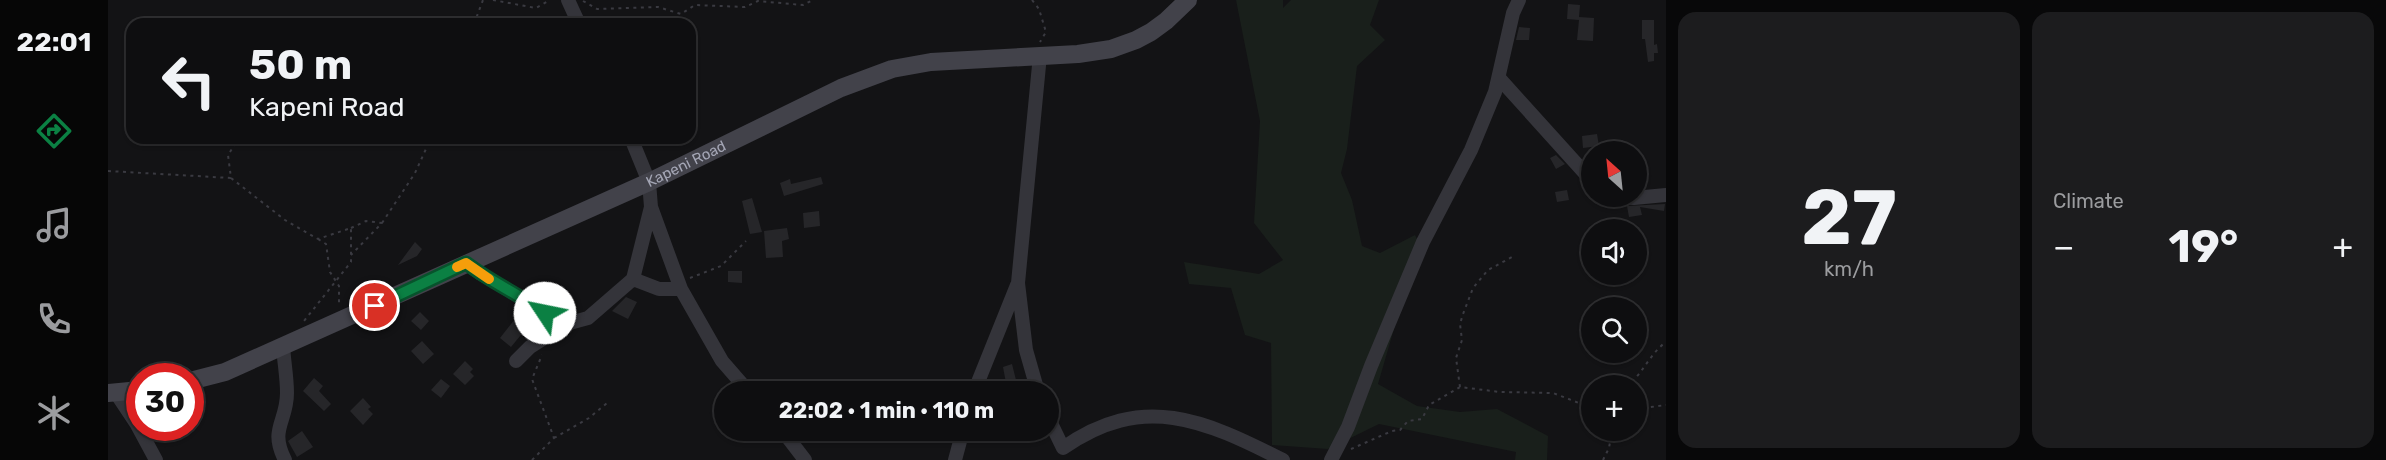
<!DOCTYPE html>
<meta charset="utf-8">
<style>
body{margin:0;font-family:Rubik,sans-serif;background:#1c1c1e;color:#f1f3f6;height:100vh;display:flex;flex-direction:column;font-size:22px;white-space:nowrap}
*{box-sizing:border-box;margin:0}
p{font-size:20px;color:#9b9c9f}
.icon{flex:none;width:33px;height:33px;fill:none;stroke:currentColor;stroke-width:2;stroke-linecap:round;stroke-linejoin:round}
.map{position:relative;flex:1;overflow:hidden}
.panel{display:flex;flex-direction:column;gap:12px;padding:12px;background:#080809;width:720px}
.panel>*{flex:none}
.banner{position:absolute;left:18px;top:18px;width:570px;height:126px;border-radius:18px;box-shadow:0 2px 4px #0004,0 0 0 2px #2e2e30;background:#0e0e10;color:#f1f3f6;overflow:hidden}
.needle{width:39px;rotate:333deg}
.fabs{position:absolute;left:1473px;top:141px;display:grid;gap:12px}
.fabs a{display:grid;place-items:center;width:66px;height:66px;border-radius:50%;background:#0e0e10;box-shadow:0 2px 4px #0004,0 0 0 2px #2e2e30;font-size:30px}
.speed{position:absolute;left:18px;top:363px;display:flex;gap:12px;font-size:30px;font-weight:700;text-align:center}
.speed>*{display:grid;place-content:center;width:78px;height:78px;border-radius:50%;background:#0e0e10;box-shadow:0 2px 4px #0004,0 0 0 2px #2e2e30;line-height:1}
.speed .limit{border:9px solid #d22;background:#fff;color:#111}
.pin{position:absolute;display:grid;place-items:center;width:51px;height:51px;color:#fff;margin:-26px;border:3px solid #fff;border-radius:50%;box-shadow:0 2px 6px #0007}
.me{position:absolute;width:66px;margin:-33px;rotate:304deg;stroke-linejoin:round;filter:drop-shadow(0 0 4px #0008)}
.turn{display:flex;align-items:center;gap:21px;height:126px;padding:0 24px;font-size:27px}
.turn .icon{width:78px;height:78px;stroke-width:2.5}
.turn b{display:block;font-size:42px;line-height:51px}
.big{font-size:45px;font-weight:700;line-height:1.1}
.panel .tile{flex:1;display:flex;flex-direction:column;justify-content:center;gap:9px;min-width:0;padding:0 21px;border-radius:18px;background:#1c1c1e}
.panel .dial{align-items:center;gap:0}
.dial b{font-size:78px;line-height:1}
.heat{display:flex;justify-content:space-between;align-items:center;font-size:33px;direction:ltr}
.panel .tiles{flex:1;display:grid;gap:12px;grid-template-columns:repeat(2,1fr)}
.trip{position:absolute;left:606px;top:381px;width:345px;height:60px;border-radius:30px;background:#0e0e10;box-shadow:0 2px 4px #0004,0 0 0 2px #2e2e30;font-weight:700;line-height:60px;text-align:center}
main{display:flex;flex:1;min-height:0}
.dock{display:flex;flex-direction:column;width:108px;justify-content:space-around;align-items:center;background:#060606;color:#9b9c9f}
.dock .icon{width:42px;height:42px}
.dock .on{color:#0b8043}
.dock b{font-size:27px;color:#f1f3f6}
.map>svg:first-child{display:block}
</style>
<main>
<nav class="dock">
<b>22:01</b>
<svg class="icon on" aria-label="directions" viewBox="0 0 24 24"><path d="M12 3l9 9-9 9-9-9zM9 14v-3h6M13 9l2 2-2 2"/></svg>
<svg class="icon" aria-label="music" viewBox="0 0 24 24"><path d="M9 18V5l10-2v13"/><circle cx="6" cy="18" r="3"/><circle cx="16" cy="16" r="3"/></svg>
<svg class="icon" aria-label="phone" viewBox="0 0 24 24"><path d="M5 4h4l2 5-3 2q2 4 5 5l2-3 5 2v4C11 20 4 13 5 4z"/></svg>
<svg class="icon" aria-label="climate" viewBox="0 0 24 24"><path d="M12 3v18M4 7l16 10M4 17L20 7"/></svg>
</nav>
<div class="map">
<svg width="1558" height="460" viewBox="0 0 1558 460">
<rect width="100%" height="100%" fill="#131315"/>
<path fill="#191f1b" d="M1128 0H1175V8L1183 0H1271L1262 25 1277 40 1249 66 1239 149 1233 173 1244 200 1254 246 1272 253 1307 235 1311 243 1270 384 1309 406 1352 412 1389 409 1440 436 1439 460H1407L1408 452 1271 424 1220 449 1164 445 1163 343 1137 335 1123 288 1081 284 1076 262 1151 274 1175 260 1146 223 1152 121Z"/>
<path fill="#262629" d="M1460 4 1472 5 1471 17 1486 18 1485 41 1469 40 1471 20 1459 19Z
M1534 20H1546V45L1549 44 1550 53H1546V61L1540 62 1537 39H1534Z
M1411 27 1422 28 1421 40H1408Z
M1489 134 1491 146 1475 148 1474 136Z
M1515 140 1517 152H1506L1504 142Z
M1448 155 1457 164 1448 169 1442 158Z
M713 177 715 184 676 196 672 183 682 179 683 184Z
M1459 190 1461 200 1449 202 1447 192Z
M644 198 654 232 642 234 634 201Z
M1557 204 1556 211 1532 207 1534 215 1521 217 1519 206Z
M711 211 712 226 696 228 695 213Z
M679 228 681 239 674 241 675 257 658 258 656 231Z
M307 242 314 249 309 256 290 265Z
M620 271H634V283L620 282Z
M518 297 529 302 520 319 504 311Z
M410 308 426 319 403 347 392 338 407 319 404 316Z
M312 312 321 321 313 330 303 321Z
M314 341 326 354 315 364 303 351Z
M357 361 365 369 362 372 366 376 357 385 345 374Z
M904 364 908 380 898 383 895 367Z
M206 378 215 386 211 391 223 404 216 411 195 391Z
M333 379 342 386 333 398 323 390Z
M255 398 263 407 260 409 265 414 255 425 242 411Z
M194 431 205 447 189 457 180 441Z"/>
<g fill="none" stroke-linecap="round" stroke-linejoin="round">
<path stroke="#3a3a41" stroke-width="2" stroke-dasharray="3 4.5" stroke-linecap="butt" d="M385 0 428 8 442 0
M924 0 931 9 938 32 932 42
M475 1 489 9 550 7 573 14 587 5 637 7 650 1 695 5 705 0
M366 24 375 0
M0 171 123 178 120 155 131 138
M123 178 177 220 210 239 243 228V262L196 321
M274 223 307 173 323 138
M243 228 258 221 274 223 243 255
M210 239 218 244 222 272 231 286V306
M582 278 613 266 638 241
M1518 386C1531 380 1542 353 1558 342
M1352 387 1348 358 1354 340 1352 324 1355 314 1365 288 1380 270 1404 257
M1528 409 1558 405
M446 438 481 418 499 403
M1243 449 1284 431 1292 430 1300 421 1314 419 1321 405 1352 387 1392 392 1445 393 1484 408
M424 460 446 438 424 379 434 355
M1495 460 1501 448 1504 430"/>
<path stroke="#34343a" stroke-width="14" d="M460 0 471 24
M1391 78 1484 181
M523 138 541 182 543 207 573 289 614 361 641 392
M1503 196 1526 198 1558 195
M358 263 373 274 458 324
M525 279 551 289H573
M175 346C176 362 179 377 179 393 179 422 161 429 177 460
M408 361 422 347 458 324 480 318 525 279 543 207
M866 392 909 285
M930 392 918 350 910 283 932 55
M8 393 28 423 48 460
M940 417 955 448C1035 392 1096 420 1175 460
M674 430 697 460
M847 460 855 430
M1223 460 1240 427 1263 366 1315 242 1363 150 1387 92 1405 13 1411 0"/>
<g stroke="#42424a" stroke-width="18">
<path id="s1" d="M82 381 117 372 541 182 733 88 784 69 823 62 970 54 1003 49 1028 40 1043 32 1058 21 1080 0"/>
<path d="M0 393 32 390"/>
</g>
</g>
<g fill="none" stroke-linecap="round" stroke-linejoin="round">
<defs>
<path id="route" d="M267 306 358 263C383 282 412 295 437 313"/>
</defs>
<use href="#route" stroke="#07532c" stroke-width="15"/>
<use href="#route" stroke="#0b8043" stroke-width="10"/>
<path stroke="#f59e0b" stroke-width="10" d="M349 267 358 263 381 279"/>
</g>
<g text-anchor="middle" stroke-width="6" stroke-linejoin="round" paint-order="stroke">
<g font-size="15" fill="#a4a6b5" stroke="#0e0e10">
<text dy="5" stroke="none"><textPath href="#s1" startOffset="542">Kapeni Road</textPath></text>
</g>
</g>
</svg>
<div class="fabs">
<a><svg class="needle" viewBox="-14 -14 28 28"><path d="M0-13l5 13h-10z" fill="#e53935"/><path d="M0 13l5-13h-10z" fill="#9b9c9f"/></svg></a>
<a><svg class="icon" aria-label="sound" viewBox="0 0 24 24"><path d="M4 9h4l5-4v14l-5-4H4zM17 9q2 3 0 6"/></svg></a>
<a><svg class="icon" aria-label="search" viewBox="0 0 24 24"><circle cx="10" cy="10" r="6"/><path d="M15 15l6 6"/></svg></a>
<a>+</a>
</div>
<div class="speed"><div class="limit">30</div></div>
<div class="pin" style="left:267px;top:306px;background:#d93025"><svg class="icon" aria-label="arrive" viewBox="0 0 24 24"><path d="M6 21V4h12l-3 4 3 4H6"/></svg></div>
<svg class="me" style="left:437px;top:313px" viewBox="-20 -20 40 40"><circle r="19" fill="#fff"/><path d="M0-13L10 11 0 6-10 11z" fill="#0b8043"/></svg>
<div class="trip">22:02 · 1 min · 110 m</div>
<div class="banner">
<div class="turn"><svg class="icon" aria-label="left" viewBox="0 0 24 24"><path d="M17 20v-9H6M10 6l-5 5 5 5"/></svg><div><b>50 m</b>Kapeni Road</div></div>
</div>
</div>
<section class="panel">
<div class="tiles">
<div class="tile dial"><b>27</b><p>km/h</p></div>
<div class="tile"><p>Climate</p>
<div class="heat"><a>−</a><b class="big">19°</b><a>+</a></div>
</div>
</div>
</section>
</main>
